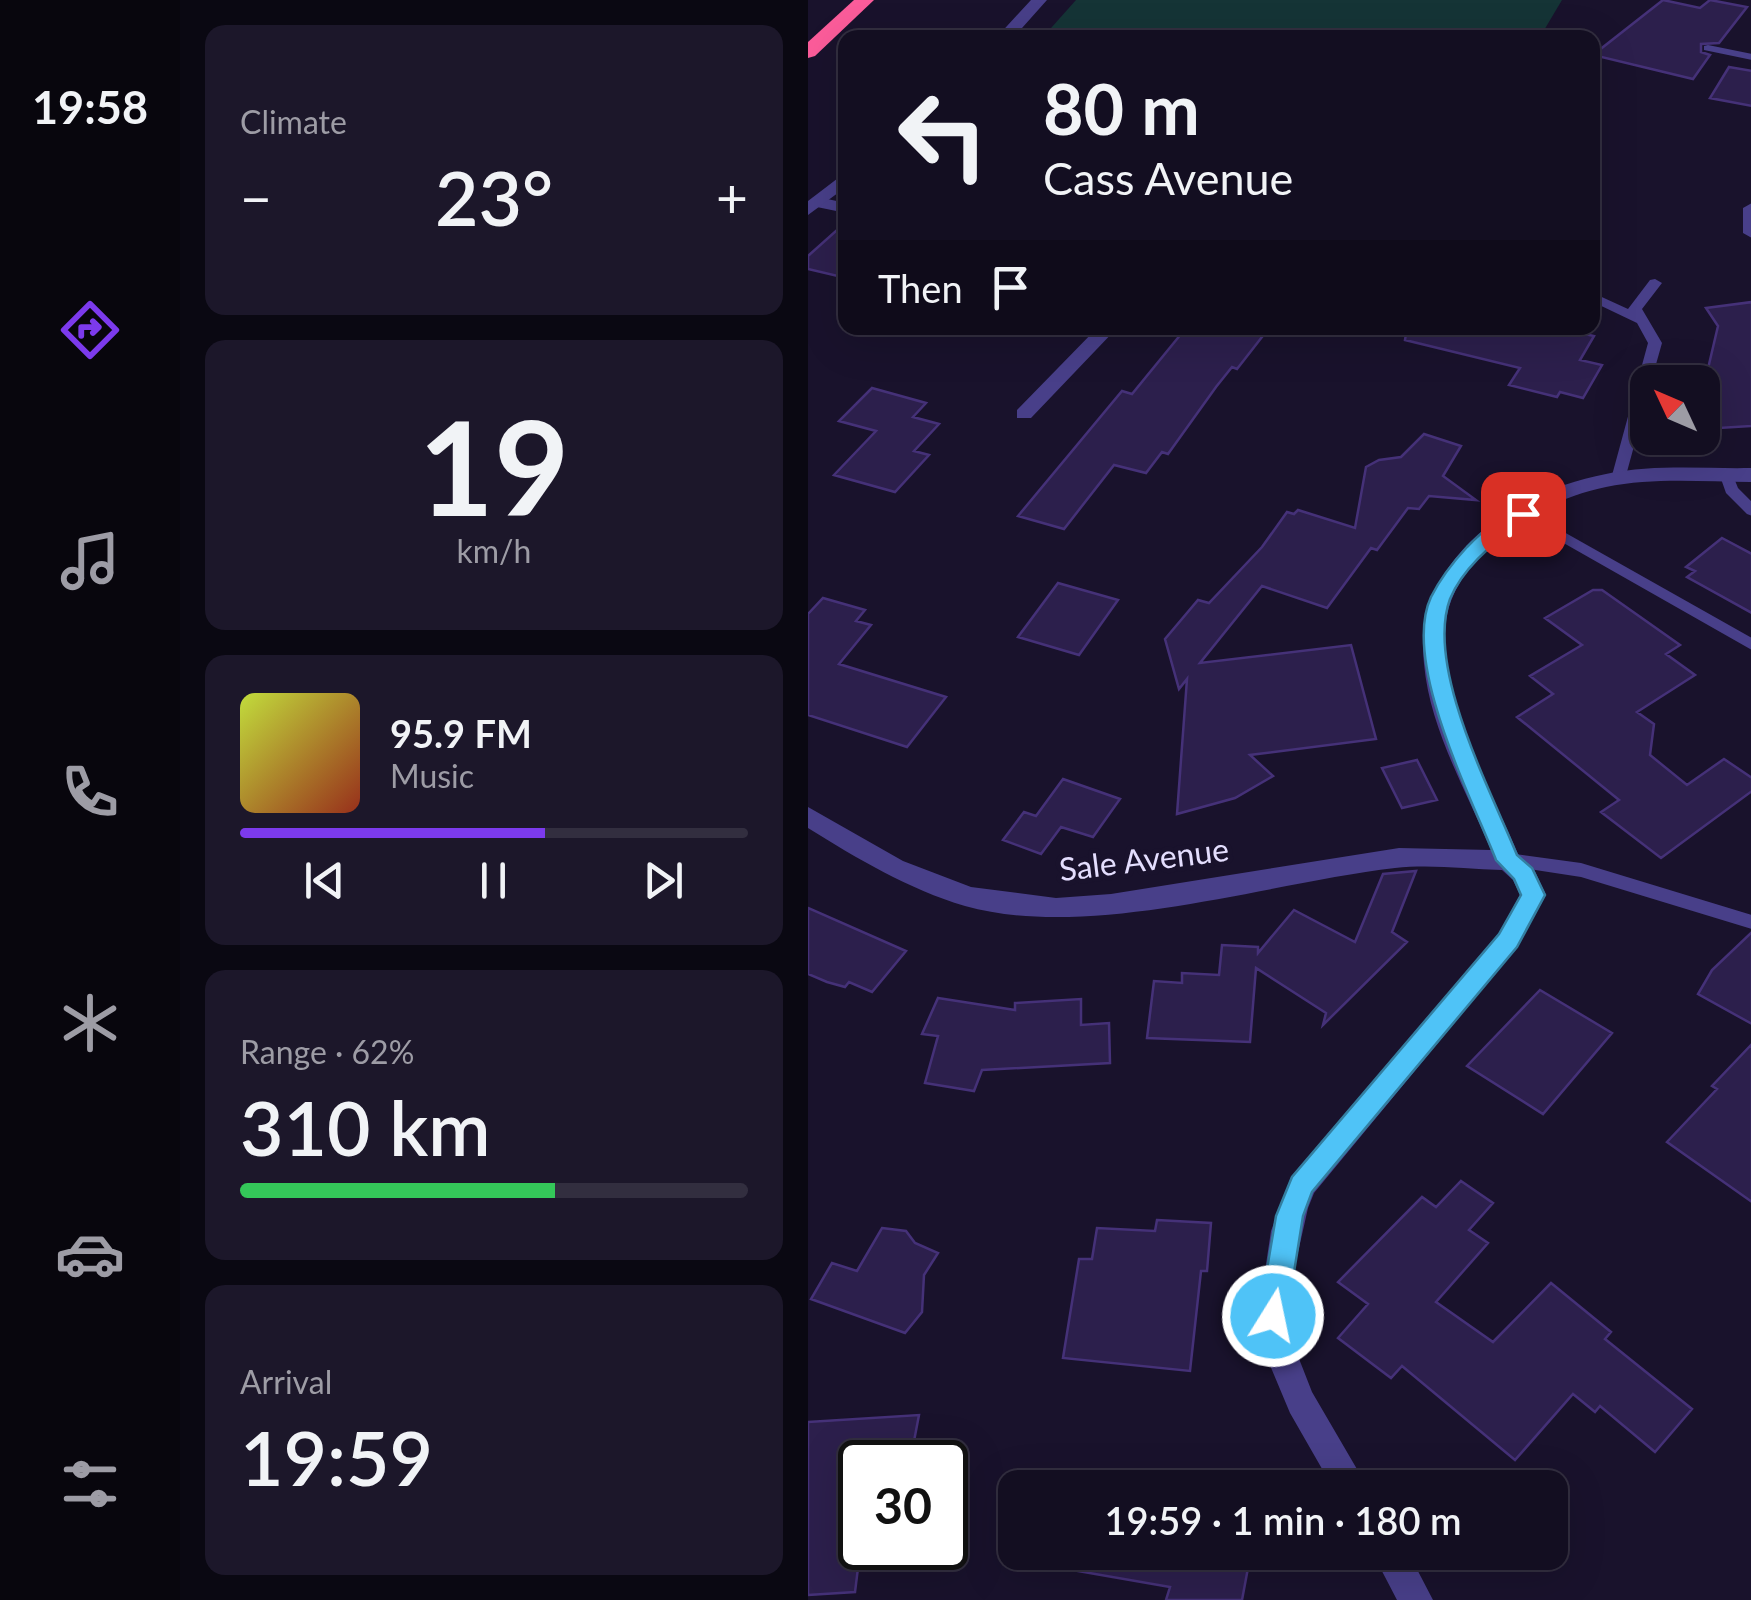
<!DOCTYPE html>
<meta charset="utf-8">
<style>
body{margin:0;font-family:Lato,sans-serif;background:#1c172a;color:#f1f3f6;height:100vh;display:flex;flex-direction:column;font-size:38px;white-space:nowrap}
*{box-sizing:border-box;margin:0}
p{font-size:32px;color:#9d9ca5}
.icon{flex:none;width:55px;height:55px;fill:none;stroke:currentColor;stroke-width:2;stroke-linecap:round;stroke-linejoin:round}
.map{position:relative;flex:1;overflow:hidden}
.side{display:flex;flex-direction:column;gap:25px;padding:25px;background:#0a0812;width:628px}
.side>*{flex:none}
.top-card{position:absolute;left:30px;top:30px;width:762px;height:305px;border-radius:20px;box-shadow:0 10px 40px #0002,0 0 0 2px #322e3f;background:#130e21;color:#f1f3f6;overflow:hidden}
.needle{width:65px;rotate:314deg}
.buttons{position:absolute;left:822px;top:365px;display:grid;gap:20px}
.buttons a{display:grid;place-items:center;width:90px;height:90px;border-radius:20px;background:#130e21;box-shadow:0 10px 40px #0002,0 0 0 2px #322e3f;font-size:50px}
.speed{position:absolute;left:30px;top:1440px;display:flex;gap:20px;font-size:50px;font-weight:700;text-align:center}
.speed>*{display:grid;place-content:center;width:130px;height:130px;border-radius:50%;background:#130e21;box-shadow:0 10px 40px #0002,0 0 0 2px #322e3f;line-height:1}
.speed .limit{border:5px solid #111;border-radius:15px;background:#fff;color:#111}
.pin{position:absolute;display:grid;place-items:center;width:85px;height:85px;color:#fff;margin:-42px;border-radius:20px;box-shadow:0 5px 15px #0006}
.me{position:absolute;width:110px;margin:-55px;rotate:10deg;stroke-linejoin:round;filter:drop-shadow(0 0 8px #0008)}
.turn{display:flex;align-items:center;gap:35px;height:210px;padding:0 40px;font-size:45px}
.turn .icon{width:130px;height:130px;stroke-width:2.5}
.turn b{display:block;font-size:70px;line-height:85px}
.then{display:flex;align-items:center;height:95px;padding:0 40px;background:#0003;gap:20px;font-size:38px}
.big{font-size:75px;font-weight:600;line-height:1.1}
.side .widget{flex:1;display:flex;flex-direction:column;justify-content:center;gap:15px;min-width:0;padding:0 35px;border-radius:20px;background:#1c172a}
.side .dial{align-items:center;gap:0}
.dial b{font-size:130px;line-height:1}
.song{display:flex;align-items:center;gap:30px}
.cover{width:120px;height:120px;border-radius:15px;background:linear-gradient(135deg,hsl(70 70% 55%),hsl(10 70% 35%))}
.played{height:10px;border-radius:5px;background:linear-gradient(90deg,#7c3aed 60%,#322e3f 60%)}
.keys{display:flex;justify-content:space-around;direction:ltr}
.heat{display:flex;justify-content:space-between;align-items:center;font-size:55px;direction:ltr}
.charge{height:15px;border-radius:8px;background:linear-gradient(90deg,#34c759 62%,#322e3f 0)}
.trip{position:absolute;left:190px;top:1470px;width:570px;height:100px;border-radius:20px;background:#130e21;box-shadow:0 10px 40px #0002,0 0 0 2px #322e3f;font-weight:600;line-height:100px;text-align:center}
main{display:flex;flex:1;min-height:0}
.dock{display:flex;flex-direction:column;width:180px;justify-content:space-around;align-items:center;background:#08060d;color:#9d9ca5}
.dock .icon{width:70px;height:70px}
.dock .current{color:#7c3aed}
.dock b{font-size:45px;color:#f1f3f6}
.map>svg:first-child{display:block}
</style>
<main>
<nav class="dock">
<b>19:58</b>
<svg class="icon current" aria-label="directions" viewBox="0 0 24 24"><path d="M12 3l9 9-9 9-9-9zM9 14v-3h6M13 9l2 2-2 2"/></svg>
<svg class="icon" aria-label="music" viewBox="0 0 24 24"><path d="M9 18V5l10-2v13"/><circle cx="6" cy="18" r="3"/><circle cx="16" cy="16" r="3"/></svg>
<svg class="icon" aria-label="phone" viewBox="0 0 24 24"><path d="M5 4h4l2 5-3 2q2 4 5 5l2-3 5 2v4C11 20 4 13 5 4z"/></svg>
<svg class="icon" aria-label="climate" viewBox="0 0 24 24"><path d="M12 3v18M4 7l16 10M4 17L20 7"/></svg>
<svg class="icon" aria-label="car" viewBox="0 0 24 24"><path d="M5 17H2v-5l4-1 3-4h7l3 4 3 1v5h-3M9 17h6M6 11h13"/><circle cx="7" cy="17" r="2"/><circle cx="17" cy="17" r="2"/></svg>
<svg class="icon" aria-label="filters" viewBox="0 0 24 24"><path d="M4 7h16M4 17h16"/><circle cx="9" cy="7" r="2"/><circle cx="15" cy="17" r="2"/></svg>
</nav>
<section class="side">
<div class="widget"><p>Climate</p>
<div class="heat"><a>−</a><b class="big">23°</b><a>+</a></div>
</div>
<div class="widget dial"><b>19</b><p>km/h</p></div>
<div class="widget">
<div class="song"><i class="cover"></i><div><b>95.9 FM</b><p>Music</p></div></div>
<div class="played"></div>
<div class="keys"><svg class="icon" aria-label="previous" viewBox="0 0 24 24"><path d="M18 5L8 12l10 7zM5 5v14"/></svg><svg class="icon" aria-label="pause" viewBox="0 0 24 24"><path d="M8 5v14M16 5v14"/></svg><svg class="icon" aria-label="next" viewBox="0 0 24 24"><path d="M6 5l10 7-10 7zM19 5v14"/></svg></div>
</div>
<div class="widget"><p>Range · 62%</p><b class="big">310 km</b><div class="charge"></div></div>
<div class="widget"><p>Arrival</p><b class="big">19:59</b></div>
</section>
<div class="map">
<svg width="944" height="1600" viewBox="0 0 944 1600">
<rect width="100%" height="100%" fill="#19122c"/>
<path fill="#153436" d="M268 0H754L732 37H235Z"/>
<path fill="#2c1f4c" stroke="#453178" stroke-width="2.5" d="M855 0 892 8 902 0 939 7 911 43 893 44V52L902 55 885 79 785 55Z
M921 67 944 71V106L902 98Z
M38 222V278L0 269V256Z
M944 302V426L895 429V390L910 326 898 308Z
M378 328H461L429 369 424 367 408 387 360 454 354 452 338 473 306 465 256 529 210 516 314 391 324 394Z
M599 328H750L786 336 772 360 794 365 775 398 752 392 749 397 701 385 712 368 597 340Z
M64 388 118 403 105 417 131 424 106 451 121 455 87 492 26 475 68 431 31 421Z
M616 434 653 446 635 476 668 500 621 496 611 509 600 508 569 550 563 548 519 608 454 586 392 663 543 645 568 739 442 755 465 776 427 798 369 814 379 679 371 689 357 639 390 600 401 603 454 547 479 512 486 514 490 510 547 528 558 467 571 460 593 457Z
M914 538 944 554V613L879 577 887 571 878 567Z
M250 583 310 600 271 655 210 637Z
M785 590H794L872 645 858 654 887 675 829 712 846 724 842 755 879 785 916 759 944 778V791L853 858 793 812 811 800 709 717 745 694 722 676 774 645 737 618Z
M15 598 57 610 48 621 63 625 31 664 138 697 99 747 0 715V614Z
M609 760 629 800 594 808 574 768Z
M255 779 312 799 285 837 253 827 233 854 195 840 216 812 228 816Z
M608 871 584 932 599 942 515 1025 518 1013 448 968 442 1042 339 1038 346 981 374 983V973L411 975 414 945 450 947V953L486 910 547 942 575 874Z
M0 908 98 951 64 992 41 982 37 987 19 982 0 974Z
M944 932V1024L890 994 904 970Z
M732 990 804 1033 735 1114 659 1066Z
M130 998 207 1010V1003L273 999V1025L301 1023 302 1063 174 1070 166 1091 117 1083 130 1036 114 1034Z
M944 1044V1202L859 1142 909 1089 904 1086Z
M653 1181 685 1203 661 1230 680 1243 628 1302 685 1342 743 1283 803 1332 797 1339 884 1409 847 1452 792 1406 787 1412 765 1394 707 1460 594 1366 583 1378 530 1338 560 1304 530 1282 614 1197 628 1207Z
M349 1220 403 1223 399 1271H393L382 1371 255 1358 271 1259H284L289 1228 347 1231Z
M74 1228 98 1231 107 1243 130 1253 116 1275 114 1312 97 1333 3 1299 24 1263 49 1271Z
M111 1415 102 1462H52V1552L47 1592 0 1595V1422Z
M265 1552H443L434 1600H358L362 1587 264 1570Z"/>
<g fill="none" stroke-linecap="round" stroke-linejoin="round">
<path fill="#483f89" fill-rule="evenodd" d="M900 45 944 54V60L896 50V46Z
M847 279 854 283 834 309 854 343 843 382H840V395L817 479 810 484 803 479 840 343 829 323 785 302V293L820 309 842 280Z
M919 471 924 473 930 488 944 502V516L939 514 918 493 912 476Z
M715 509 944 638V650L710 517 707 514 710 511Z
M700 853 773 863 944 915V929L773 877 694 865 691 860 694 855Z"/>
<path fill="#483f89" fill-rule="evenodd" d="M10 197 38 203V213L4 206V198Z
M944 203V238L935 233V208Z
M289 328H309L223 418H209V410Z
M944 468V482C896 482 846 477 798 487 740 498 665 543 643 601 634 624 637 652 641 676 652 739 686 797 710 854L725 867 738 895 709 947 506 1193 500 1208 484 1279 488 1351 504 1392 560 1488H525L482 1413 456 1351 452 1304 463 1231 483 1177 691 933 712 895 705 880 694 870C659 869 622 864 587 868 459 883 281 941 157 906 100 889 50 859 0 828V807L95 861 163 887 248 898 303 894 591 848 683 850C658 790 622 729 616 664 605 559 706 491 798 474 846 464 896 469 944 468Z
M564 1552H600L625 1600H589Z"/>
<path fill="#483f89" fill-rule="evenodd" d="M223 0H239L205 38H188Z
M38 172V187L0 215V201Z"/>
<path fill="#fb5c9a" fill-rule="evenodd" d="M46 0H66L7 56 0 58V42Z"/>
</g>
<path fill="#4fc3f7" stroke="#337fa1" stroke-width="2.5" d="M715 507 722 509V518C692 537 656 565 642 599 617 667 683 791 709 855L724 868 737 895 709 947 504 1192 495 1216 479 1316 475 1325 465 1329 455 1325 451 1316 468 1216 484 1177 691 934 713 895 706 879 688 860C663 797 593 661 623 597 632 579 646 561 659 547 675 531 693 514 715 507Z"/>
<g text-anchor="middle" stroke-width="10" stroke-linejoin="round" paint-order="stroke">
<g font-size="32" fill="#e4defe" stroke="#19122c">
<text transform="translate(336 860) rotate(-7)" y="11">Sale Avenue</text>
</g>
</g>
</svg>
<div class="buttons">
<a><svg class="needle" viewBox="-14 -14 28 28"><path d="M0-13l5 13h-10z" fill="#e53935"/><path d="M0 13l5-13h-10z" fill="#9d9ca5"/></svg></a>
</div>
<div class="speed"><div class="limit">30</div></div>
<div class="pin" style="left:715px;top:514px;background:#d93025"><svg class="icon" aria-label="arrive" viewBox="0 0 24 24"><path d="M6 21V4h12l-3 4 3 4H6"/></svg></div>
<svg class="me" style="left:465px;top:1316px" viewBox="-20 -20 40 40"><circle r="17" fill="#4fc3f7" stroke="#fff" stroke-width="3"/><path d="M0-11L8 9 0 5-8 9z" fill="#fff"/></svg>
<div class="trip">19:59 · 1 min · 180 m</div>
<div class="top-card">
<div class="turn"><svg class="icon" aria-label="left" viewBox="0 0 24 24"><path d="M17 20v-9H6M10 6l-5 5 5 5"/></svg><div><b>80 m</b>Cass Avenue</div></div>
<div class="then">Then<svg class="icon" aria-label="arrive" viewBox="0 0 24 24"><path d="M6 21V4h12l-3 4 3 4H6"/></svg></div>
</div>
</div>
</main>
